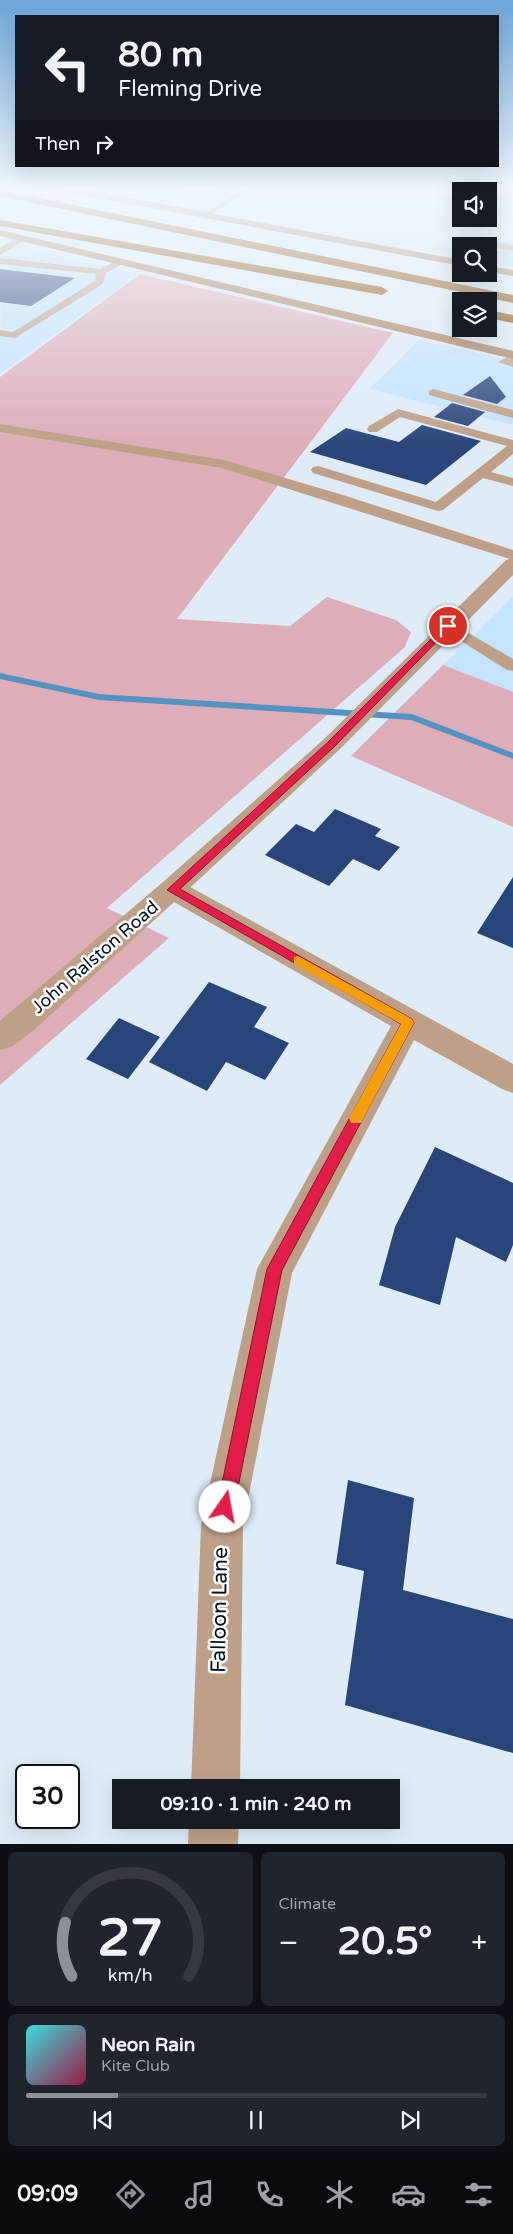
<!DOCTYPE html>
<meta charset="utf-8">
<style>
body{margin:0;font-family:"Varela Round",sans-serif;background:#20242c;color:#f1f3f6;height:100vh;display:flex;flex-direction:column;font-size:19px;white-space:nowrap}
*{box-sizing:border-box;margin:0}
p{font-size:16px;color:#9ea1a6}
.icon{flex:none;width:28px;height:28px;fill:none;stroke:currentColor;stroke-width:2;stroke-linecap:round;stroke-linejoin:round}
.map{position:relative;height:1844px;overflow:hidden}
.details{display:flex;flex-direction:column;gap:8px;padding:8px;background:#0d0f14;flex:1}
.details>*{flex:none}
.top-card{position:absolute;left:15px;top:15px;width:484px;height:152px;border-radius:0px;box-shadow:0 5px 20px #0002;background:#171b24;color:#f1f3f6;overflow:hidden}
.controls{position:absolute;left:452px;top:182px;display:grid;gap:10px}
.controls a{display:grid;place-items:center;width:45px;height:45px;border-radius:0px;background:#171b24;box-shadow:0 5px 20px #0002;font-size:25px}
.speed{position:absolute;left:15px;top:1764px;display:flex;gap:10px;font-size:25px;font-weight:700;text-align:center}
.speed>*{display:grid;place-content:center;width:65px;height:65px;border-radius:50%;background:#171b24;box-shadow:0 5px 20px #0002;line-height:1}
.speed .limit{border:2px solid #111;border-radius:8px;background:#fff;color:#111}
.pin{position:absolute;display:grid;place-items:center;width:42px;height:42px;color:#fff;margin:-21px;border:2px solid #fff;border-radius:50%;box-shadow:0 1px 5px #0007}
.me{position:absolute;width:55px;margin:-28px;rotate:12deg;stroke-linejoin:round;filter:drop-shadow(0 0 4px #0008)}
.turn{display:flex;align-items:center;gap:18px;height:105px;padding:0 20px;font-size:22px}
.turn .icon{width:65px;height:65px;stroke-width:2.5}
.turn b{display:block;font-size:35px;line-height:42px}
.then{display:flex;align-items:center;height:48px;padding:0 20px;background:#0003;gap:10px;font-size:19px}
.big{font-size:38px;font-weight:700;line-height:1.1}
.details .tile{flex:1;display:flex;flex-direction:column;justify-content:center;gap:8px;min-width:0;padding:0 18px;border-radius:8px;background:#20242c}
.details .dial{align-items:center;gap:0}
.dial svg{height:130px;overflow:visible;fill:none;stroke:#363941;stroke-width:7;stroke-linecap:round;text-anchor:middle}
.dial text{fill:#f1f3f6;stroke:none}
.song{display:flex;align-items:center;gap:15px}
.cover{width:60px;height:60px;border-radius:8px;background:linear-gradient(135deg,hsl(180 70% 55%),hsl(340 70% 35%))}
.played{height:5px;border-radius:2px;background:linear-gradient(90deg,#8c9099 20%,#363941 20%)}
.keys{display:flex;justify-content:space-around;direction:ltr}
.heat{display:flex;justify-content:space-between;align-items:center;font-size:28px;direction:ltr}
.details .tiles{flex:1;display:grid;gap:8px;grid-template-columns:1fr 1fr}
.tile:last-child{grid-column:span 2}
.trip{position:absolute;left:112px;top:1779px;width:288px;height:50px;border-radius:0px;background:#171b24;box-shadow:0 5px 20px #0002;font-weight:700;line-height:50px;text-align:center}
.tab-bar{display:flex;height:80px;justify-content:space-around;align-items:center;background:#090b0e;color:#9ea1a6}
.tab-bar .icon{width:35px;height:35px}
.tab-bar .current{color:#8c9099}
.tab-bar b{font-size:22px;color:#f1f3f6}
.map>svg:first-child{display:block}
</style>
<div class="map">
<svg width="513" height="1844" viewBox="0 0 513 1844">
<rect width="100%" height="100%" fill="#deecf8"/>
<path fill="#c4e3fc" d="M103 188H262L238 205Z
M458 234 513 244V267L489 262V246H461V257L428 250Z
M1 241 138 274 0 374Z
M419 340 513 361V425L369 389Z
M513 597V692L443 665Z"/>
<path fill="#ddadb8" d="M140 274 393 333 177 619 290 626 327 597 396 620 411 632 405 647 107 908 169 938 0 1085V377Z
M443 665 513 692V827L351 756Z"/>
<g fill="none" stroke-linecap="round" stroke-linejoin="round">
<path fill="#5492c1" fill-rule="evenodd" d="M0 673 99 694 412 714 513 753V759L411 720 99 700 0 679Z"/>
</g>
<path fill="#2a457a" d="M0 269 75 278 31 306 0 302Z
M490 376 506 397 497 404 463 395Z
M452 403 485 412 468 426 434 417Z
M422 425 481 441 426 485 310 452 346 428 399 442Z
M335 809 381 829 375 836 400 847 379 871 353 859 329 886 265 855 296 824 314 832Z
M513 877V948L477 933Z
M209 982 267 1007 254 1027 289 1043 265 1080 226 1062 207 1091 149 1062Z
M119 1018 160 1037 128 1079 86 1059Z
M435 1147 513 1183V1245L506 1262 456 1237 440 1305 379 1285 395 1227Z
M348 1480 414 1498 403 1590 513 1619V1753L345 1705 364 1571 336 1564Z"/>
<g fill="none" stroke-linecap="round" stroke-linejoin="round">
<path fill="#bda087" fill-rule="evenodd" d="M157 188 236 193 242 190 246 192 208 217 204 215 205 213 230 197Z
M19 237 26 239 0 255V248Z
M476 238 513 245V251L477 244 461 246V256L450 250Z
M0 258 100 269 118 260 126 262 106 273 103 284 15 338 0 336V330L13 332 95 281 96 274 0 264Z
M513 354V367L498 362Z
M433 389 513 410V418L429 395V391Z
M398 409 513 440V454L491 472 513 478V486L483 478 443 510 438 511 313 473 311 470 313 467 318 466 436 502 507 446 400 417 377 432H369L367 429 369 426Z
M0 424 224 460 343 495 513 550V560L222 468 0 432Z
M448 621 513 659V671L507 670 442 629 440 626 442 623Z"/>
<path fill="#bda087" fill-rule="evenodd" d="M172 879 181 882 513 1064V1093L502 1089 414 1040 292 1273 243 1525 240 1788H191L201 1525 257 1269 391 1026 174 902 34 1030 11 1047 0 1050V1021L163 882Z
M189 1820H239L238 1844H188Z"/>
<path fill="#bda087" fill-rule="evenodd" d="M513 558V575L339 750 181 896 172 899 163 896 159 889 163 882 323 740 506 560Z"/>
<path fill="#a57c56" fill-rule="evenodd" d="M56 188H76L461 260V266L61 191Z
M0 230 513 351V359L0 236Z
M489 266 513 270V276L489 272Z"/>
<path fill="#844a00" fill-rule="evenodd" d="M0 190 513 295V303L0 196Z
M0 220 382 287 388 291 382 295 0 226Z
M489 310 513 315V323L489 318Z"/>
</g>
<linearGradient id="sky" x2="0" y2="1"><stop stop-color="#6da6d8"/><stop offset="0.42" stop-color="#f0f6fc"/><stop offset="1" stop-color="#f0f6fc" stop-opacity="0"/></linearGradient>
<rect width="513" height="446" fill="url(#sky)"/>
<path fill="#e11d48" stroke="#92132f" d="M445 625 452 626 334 747 180 889 412 1019 414 1023 282 1270 234 1507 232 1513 225 1515 219 1513 217 1507 267 1269 401 1024 167 890 327 743Z"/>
<path fill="#f59e0b" d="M298 956 412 1019 414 1023 361 1123H351L349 1118 401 1024 294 964V957Z"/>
<g text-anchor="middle" stroke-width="5" stroke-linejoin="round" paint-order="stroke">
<g font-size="18" fill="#001120" stroke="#fff">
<text transform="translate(95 957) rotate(-41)" y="6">John Ralston Road</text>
</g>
<g font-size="21" fill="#001120" stroke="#fff">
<text transform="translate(219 1610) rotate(-89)" y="7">Falloon Lane</text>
</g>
</g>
</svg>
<div class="controls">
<a><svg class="icon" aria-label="sound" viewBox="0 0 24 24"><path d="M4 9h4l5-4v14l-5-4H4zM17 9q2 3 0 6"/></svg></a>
<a><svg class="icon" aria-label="search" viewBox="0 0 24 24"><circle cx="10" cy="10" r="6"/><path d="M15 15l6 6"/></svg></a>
<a><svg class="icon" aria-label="layers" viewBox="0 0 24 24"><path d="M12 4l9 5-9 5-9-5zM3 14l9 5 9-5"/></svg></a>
</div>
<div class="speed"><div class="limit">30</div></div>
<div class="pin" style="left:448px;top:626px;background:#d93025"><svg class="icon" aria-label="arrive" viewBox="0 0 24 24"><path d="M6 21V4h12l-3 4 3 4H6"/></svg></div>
<svg class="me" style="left:225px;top:1507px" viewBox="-20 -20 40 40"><circle r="19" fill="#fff"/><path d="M0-13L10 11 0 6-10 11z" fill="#e11d48"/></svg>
<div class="trip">09:10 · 1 min · 240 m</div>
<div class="top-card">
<div class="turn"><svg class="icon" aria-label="left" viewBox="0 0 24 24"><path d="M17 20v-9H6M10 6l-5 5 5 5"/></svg><div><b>80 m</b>Fleming Drive</div></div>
<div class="then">Then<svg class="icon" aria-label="right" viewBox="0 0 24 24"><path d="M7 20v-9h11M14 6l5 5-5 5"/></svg></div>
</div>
</div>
<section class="details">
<div class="tiles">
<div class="tile dial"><svg viewBox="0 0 100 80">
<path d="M14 69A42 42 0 1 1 86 69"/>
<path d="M14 69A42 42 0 0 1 10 36" stroke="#8c9099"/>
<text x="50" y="56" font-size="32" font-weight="700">27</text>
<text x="50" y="72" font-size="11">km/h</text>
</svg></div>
<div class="tile"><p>Climate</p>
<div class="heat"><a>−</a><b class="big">20.5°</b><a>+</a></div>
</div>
<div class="tile">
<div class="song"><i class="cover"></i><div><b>Neon Rain</b><p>Kite Club</p></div></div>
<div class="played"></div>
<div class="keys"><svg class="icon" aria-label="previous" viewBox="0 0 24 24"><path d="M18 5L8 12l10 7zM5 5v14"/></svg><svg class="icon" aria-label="pause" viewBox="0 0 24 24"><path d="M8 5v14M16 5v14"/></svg><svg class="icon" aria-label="next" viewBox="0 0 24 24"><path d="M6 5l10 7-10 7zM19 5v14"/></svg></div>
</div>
</div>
</section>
<nav class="tab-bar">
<b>09:09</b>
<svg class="icon current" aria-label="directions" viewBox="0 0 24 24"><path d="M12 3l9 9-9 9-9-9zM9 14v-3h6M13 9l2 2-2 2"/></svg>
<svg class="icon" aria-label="music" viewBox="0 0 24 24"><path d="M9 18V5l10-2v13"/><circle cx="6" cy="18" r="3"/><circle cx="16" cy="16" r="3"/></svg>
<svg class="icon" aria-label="phone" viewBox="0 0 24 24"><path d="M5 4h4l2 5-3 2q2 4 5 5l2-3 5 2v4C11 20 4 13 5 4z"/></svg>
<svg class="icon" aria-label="climate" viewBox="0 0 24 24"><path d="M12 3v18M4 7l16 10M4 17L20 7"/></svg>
<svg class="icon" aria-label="car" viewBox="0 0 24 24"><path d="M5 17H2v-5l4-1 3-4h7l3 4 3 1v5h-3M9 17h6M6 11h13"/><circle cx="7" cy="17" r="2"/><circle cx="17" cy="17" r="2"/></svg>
<svg class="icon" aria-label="filters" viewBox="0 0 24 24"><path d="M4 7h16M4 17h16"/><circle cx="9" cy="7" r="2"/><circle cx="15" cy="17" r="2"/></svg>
</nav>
